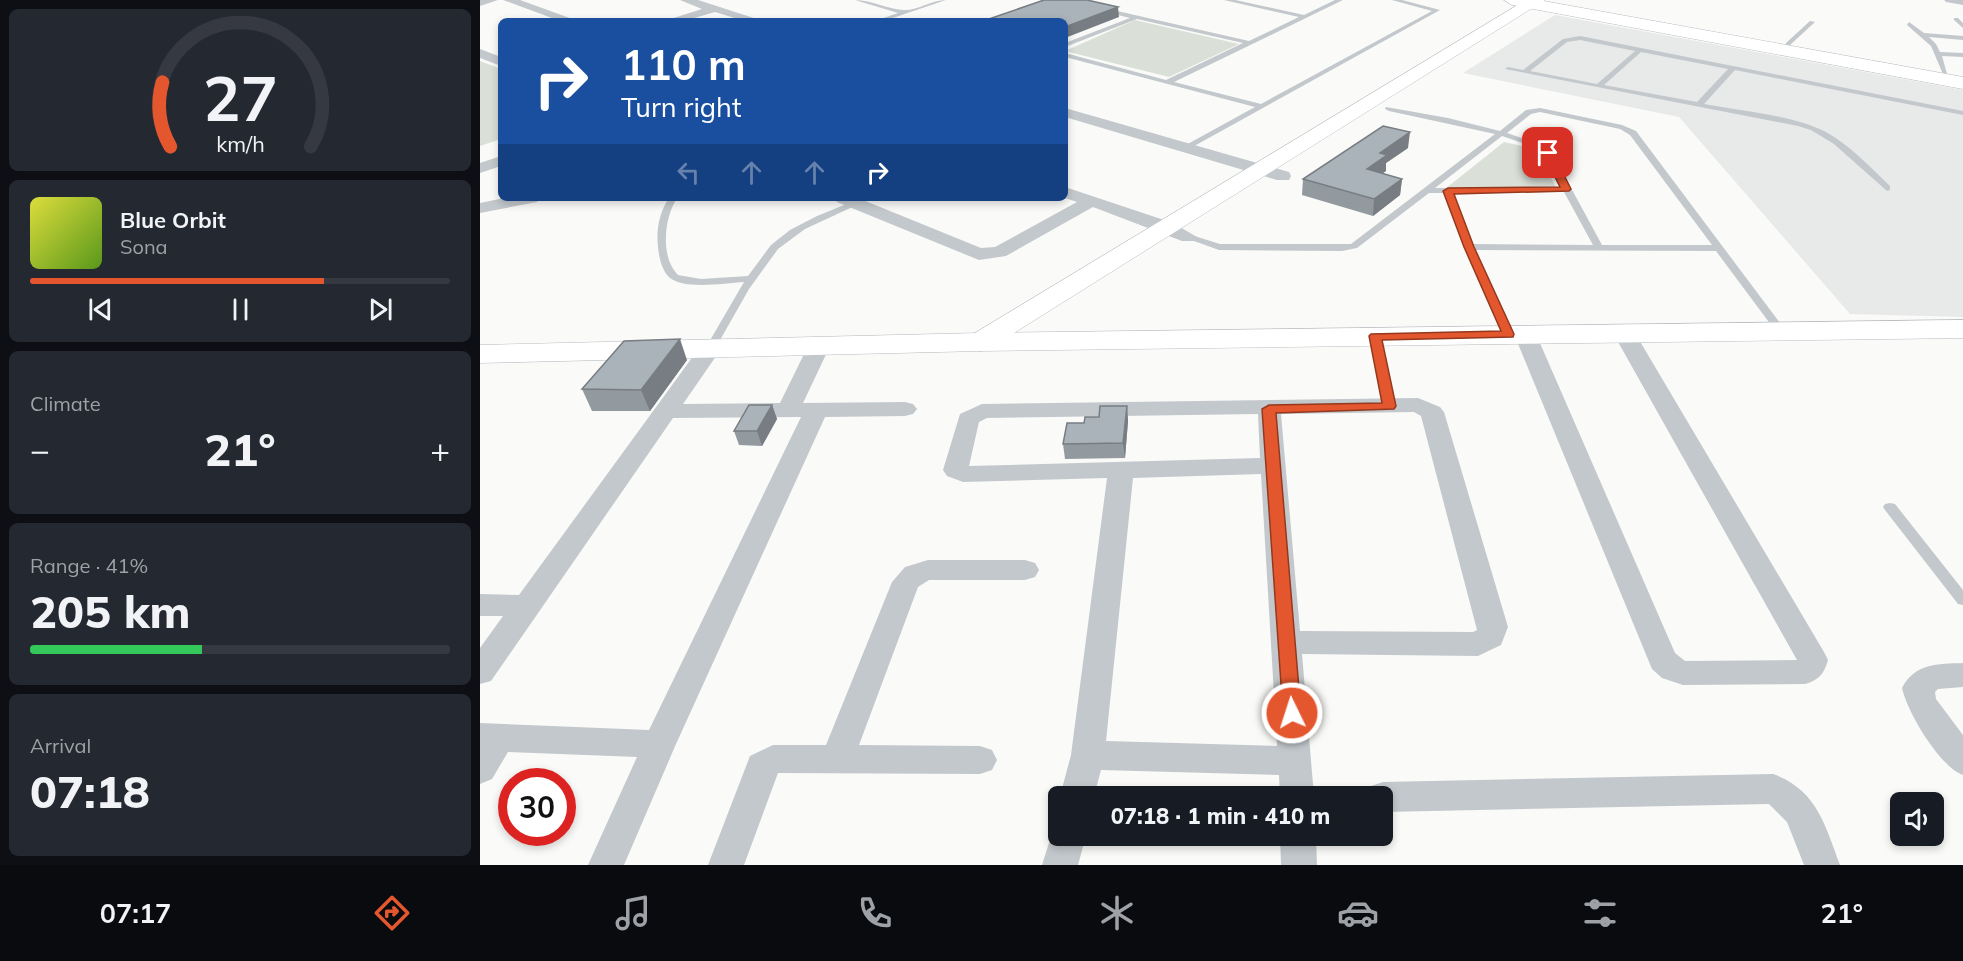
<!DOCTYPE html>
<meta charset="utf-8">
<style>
body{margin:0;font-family:Mulish,sans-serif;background:#242831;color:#f1f3f6;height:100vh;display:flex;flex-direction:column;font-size:22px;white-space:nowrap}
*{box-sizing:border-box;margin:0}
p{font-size:20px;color:#9ea1a6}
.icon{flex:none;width:33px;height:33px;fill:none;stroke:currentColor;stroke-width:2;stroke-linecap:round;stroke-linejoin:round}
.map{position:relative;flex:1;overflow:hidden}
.panel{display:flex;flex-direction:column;gap:9px;padding:9px;background:#0d0f14;width:480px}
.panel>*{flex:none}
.banner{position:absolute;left:18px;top:18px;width:570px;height:183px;border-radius:9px;box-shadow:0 3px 9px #0003;background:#1a4fa0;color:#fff;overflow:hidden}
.controls{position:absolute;left:1410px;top:792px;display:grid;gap:12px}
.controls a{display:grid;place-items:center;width:54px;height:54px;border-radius:9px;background:#171b24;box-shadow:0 3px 9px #0003;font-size:30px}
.speed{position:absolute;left:18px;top:768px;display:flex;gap:12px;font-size:30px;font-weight:700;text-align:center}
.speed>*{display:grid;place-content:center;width:78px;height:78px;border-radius:50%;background:#171b24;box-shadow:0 3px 9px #0003;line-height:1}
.speed .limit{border:9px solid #d22;background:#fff;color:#111}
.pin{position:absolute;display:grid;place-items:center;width:51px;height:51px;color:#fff;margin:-26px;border-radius:12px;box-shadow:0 3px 9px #0006}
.me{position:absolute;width:66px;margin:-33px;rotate:356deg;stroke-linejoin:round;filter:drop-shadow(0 0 4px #0008)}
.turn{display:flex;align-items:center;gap:21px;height:126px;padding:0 24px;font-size:27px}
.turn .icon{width:78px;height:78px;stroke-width:2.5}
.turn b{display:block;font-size:42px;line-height:51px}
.lanes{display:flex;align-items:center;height:57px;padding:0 24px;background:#0003;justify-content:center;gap:30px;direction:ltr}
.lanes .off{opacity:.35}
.big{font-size:45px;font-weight:800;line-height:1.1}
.panel .tile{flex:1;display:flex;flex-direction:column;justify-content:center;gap:9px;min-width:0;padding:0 21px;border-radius:9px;background:#242831}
.panel .dial{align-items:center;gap:0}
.dial svg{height:156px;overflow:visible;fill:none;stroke:#363941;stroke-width:7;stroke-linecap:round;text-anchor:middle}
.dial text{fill:#f1f3f6;stroke:none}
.song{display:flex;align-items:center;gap:18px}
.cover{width:72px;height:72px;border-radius:9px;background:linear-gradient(135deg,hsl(60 70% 55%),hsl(90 70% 35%))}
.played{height:6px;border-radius:3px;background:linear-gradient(90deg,#e4572e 70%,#363941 70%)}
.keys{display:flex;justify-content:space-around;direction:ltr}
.heat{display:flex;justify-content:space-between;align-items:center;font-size:33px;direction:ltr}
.charge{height:9px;border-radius:4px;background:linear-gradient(90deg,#34c759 41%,#363941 0)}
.trip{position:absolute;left:568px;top:786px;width:345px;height:60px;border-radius:9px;background:#171b24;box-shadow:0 3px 9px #0003;font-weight:800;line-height:60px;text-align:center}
.menu{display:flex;height:96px;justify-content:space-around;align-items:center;background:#090b0e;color:#9ea1a6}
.menu .icon{width:42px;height:42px}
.menu .active{color:#e4572e}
.menu b{font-size:27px;color:#f1f3f6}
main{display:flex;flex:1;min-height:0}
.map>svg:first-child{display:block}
</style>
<main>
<section class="panel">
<div class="tile dial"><svg viewBox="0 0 100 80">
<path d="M14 69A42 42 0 1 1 86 69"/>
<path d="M14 69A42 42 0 0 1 10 36" stroke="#e4572e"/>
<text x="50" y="56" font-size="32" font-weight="700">27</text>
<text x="50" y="72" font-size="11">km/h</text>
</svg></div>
<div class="tile">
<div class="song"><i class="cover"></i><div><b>Blue Orbit</b><p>Sona</p></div></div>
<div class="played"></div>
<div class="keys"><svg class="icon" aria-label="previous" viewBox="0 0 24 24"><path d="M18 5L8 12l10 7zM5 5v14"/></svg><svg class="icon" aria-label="pause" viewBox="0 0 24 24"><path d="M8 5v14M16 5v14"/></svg><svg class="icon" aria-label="next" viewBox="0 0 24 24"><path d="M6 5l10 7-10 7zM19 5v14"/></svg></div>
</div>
<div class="tile"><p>Climate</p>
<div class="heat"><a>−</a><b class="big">21°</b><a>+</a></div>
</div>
<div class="tile"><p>Range · 41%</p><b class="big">205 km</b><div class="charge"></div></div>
<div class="tile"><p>Arrival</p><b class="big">07:18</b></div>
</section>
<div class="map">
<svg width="1483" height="865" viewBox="0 0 1483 865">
<rect width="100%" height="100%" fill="#fafaf8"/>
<path fill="#e8e9e9" d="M1075 15 1483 90V317L1370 314 1199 117 983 73Z"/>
<path fill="#dadfd7" d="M655 20 759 44 689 77 585 51Z
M0 61 21 69V139L0 146Z
M1024 142 1055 149 1077 189 975 193 965 189Z"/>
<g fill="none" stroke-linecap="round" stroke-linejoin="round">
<defs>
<path id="secondary" d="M1046 0H1065L510 348 500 351 490 348 485 342 490 336Z"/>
<path id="primary" d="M1024 0H1058L1483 77V89L1032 5Z"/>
<path id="highway" d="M1483 320V338L500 351 0 363V345L500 333Z"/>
</defs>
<use href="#secondary" stroke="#b3babf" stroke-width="1"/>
<use href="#primary" stroke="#b5babe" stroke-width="1"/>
<use href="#highway" stroke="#b4b9bd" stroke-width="1"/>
<path fill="#c3c8cc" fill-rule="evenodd" d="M375 0C392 0 407 9 423 10 437 11 451 0 466 0L404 21H395L418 13Z
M744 0H755L824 15 855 0H863L694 82 781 104 952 11 912 0H922L960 10 707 150 703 148 704 146 775 107 585 57V53L686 80 763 43 657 19 585 47V43L650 18 622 11 624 8 769 41 819 17Z
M1474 18H1478L1483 23V28L1474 20Z
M1330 21 1335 22 1310 45H1306V43Z
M1429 22 1444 33 1483 36V40L1449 37 1456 44 1460 52 1483 53V57L1462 56 1467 74H1463L1451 46 1427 25Z
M1100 36 1483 111V115L1255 70 1224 104C1261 111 1313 115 1346 132 1371 146 1390 167 1410 186V190L1407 191 1354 144 1331 130 1318 126 1025 69 1028 67 1043 70 1083 39ZM1100 40 1155 51 1117 84 1050 71 1087 42ZM1161 52 1248 69 1217 102 1124 85Z
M906 107 968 118 1020 131 1046 110 1060 108 1142 125 1156 131 1306 331 1305 333H1297L1236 251 995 250 1033 334 1028 337 1024 336 984 247 965 193H949L877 248 862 251 739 250 703 237 708 234 740 244H871L1015 134 909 111 905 109ZM1060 112 1140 129 1150 135 1232 245H1122L1071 151 1059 144 1027 133 1051 114ZM1022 136 1054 147 1065 154 1082 187 955 188ZM1084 192 1113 245 993 244 973 193Z
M189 198H197C184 218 180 257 198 275L221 279 268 276 291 245 310 230 337 216 374 201 381 203 325 229 298 249 269 289 235 349 230 352 225 349 264 282C246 283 205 290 190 278 182 271 179 258 178 247 176 230 179 213 189 198Z
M895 333 900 336 915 406 909 409 903 406 890 336Z
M1410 503 1415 504 1483 590V605L1478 604 1405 510 1403 507 1405 504Z"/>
<path fill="#c3c8cc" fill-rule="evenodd" d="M0 0H18L0 6Z
M23 0H40L98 21H80Z
M200 0H218L283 21H264L235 12 204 21H184L222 9Z
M1464 0H1483V5L1466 2Z
M0 49 21 57V66L0 58Z
M585 108 809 172 811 176 809 180H797L585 117Z
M21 156V166L0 173V163Z
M585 187 693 223 717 237 714 241H702L613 207 526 256 499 260 357 202 354 198H378L501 248 515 247 597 202 585 198Z
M24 198H60L57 202 0 213V203Z
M1144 327 1151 329 1155 333 1344 652 1348 660C1344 674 1339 680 1325 684L1203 685 1182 678 1172 669 1034 334 1038 330H1052L1056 334 1195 653 1205 661 1317 660 1133 333 1137 329Z
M339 340 347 341 350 346 323 403 425 402 433 404 437 409 433 414 425 416 345 417 196 744 144 865H108L157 757 28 752 12 779 0 784V723L169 730 321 417 193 418 11 681 0 684V648L23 616H0V594L39 595 222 344H238L241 349 203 404 300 403 328 346 331 341Z
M938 398 960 407 964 412 1028 627 1021 645 998 656 822 654 834 796H800L799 775 621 770 614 796H580L591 755 627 478 483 482 467 476 463 470 480 414 502 404ZM934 412 941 416 997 630 993 632 820 631 801 414ZM778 414 780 458 489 466 499 422 507 418ZM781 474 797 746 626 741 653 478Z
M448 560H545L555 563 559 570 555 577 545 580H449L438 587 379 745 500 746 512 750 517 760 512 770 500 774 298 773 264 865H228L270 756 293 745H346L412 582 425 567Z
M1483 663V687L1458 689 1455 692 1456 699 1483 735V775C1460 767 1427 712 1422 688 1435 663 1458 664 1483 663Z
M1293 774C1337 790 1345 825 1360 865H1324L1307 822 1289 804 903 812V796H886L891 786 903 782Z
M579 823V836H606L598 865H562L575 824Z
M800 836H836L837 865H801Z"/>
<use href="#secondary" fill="#fff" fill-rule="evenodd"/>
<use href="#primary" fill="#fff" fill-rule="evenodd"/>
<use href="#highway" fill="#fff" fill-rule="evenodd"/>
</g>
<path fill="#929a9f" d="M928 148 906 163V171L902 173 922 179 920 195 893 216 822 195 823 179Z
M207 360 170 411H112L102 389Z
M292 405 297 419 282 446 259 445 254 431Z
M647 406 648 421 645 458 585 459 583 444 604 423Z"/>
<path fill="#777d82" d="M638 7 639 17 585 38V27Z
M930 132 928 148 906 163V171L885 185 887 169 900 153Z
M922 179 920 195 893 216 894 199Z
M200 339 207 360 170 411 161 390Z
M292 405 297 419 282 446 277 431Z
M647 406 648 421 645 458 643 443Z"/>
<path fill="#aab3b9" stroke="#777d82" stroke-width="1.5" d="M564 0H607L638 7 585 27V21L506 20Z
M903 126 930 132 900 153 907 155 887 169 922 179 894 199 823 179Z
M200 339 161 390 102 389 144 341Z
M269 405H292L277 431H254Z
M620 406H647L643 443 583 444 587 423H604L605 417H619Z"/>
<path fill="#e4572e" stroke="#94391e" stroke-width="1.5" d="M1068 150 1073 153 1091 189 1089 191 974 194 994 247 1034 334 1033 337 902 340 916 406 914 409 796 413 821 713 818 719 812 721 805 719 803 713 782 409 789 405 902 403 889 336 891 334 1021 331 984 247 963 191 968 188 1080 187 1063 153Z"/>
</svg>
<div class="controls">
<a><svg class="icon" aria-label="sound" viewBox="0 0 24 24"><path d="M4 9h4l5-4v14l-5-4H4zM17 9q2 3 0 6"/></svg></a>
</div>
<div class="speed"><div class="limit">30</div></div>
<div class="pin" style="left:1068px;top:153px;background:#d93025"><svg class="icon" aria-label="arrive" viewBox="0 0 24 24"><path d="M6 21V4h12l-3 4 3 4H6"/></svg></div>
<svg class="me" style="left:812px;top:713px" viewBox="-20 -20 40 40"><circle r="17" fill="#e4572e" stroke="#fff" stroke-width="3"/><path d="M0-11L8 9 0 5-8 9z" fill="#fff"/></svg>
<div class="trip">07:18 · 1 min · 410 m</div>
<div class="banner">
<div class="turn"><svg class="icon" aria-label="right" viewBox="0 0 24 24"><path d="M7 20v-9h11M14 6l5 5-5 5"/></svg><div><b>110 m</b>Turn right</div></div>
<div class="lanes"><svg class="icon off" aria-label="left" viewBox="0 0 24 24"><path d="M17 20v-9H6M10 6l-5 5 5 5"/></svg><svg class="icon off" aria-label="ahead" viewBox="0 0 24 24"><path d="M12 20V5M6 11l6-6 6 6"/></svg><svg class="icon off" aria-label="ahead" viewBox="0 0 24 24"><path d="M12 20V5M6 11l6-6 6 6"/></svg><svg class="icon" aria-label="right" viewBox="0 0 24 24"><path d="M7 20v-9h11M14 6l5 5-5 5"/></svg></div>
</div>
</div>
</main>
<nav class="menu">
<b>07:17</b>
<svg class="icon active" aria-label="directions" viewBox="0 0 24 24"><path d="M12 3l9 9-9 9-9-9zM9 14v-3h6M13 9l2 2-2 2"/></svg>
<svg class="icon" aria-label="music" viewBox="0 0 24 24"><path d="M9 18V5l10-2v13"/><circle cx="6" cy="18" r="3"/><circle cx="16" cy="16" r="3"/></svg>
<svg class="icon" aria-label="phone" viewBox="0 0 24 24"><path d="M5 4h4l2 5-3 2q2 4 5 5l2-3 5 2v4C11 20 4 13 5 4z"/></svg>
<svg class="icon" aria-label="climate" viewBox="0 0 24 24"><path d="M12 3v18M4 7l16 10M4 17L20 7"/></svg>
<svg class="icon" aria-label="car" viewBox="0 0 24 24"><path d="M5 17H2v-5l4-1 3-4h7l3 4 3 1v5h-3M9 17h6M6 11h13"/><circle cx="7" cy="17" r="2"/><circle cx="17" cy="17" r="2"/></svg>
<svg class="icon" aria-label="filters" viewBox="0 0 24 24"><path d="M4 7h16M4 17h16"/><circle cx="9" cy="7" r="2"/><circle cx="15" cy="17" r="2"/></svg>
<b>21°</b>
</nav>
